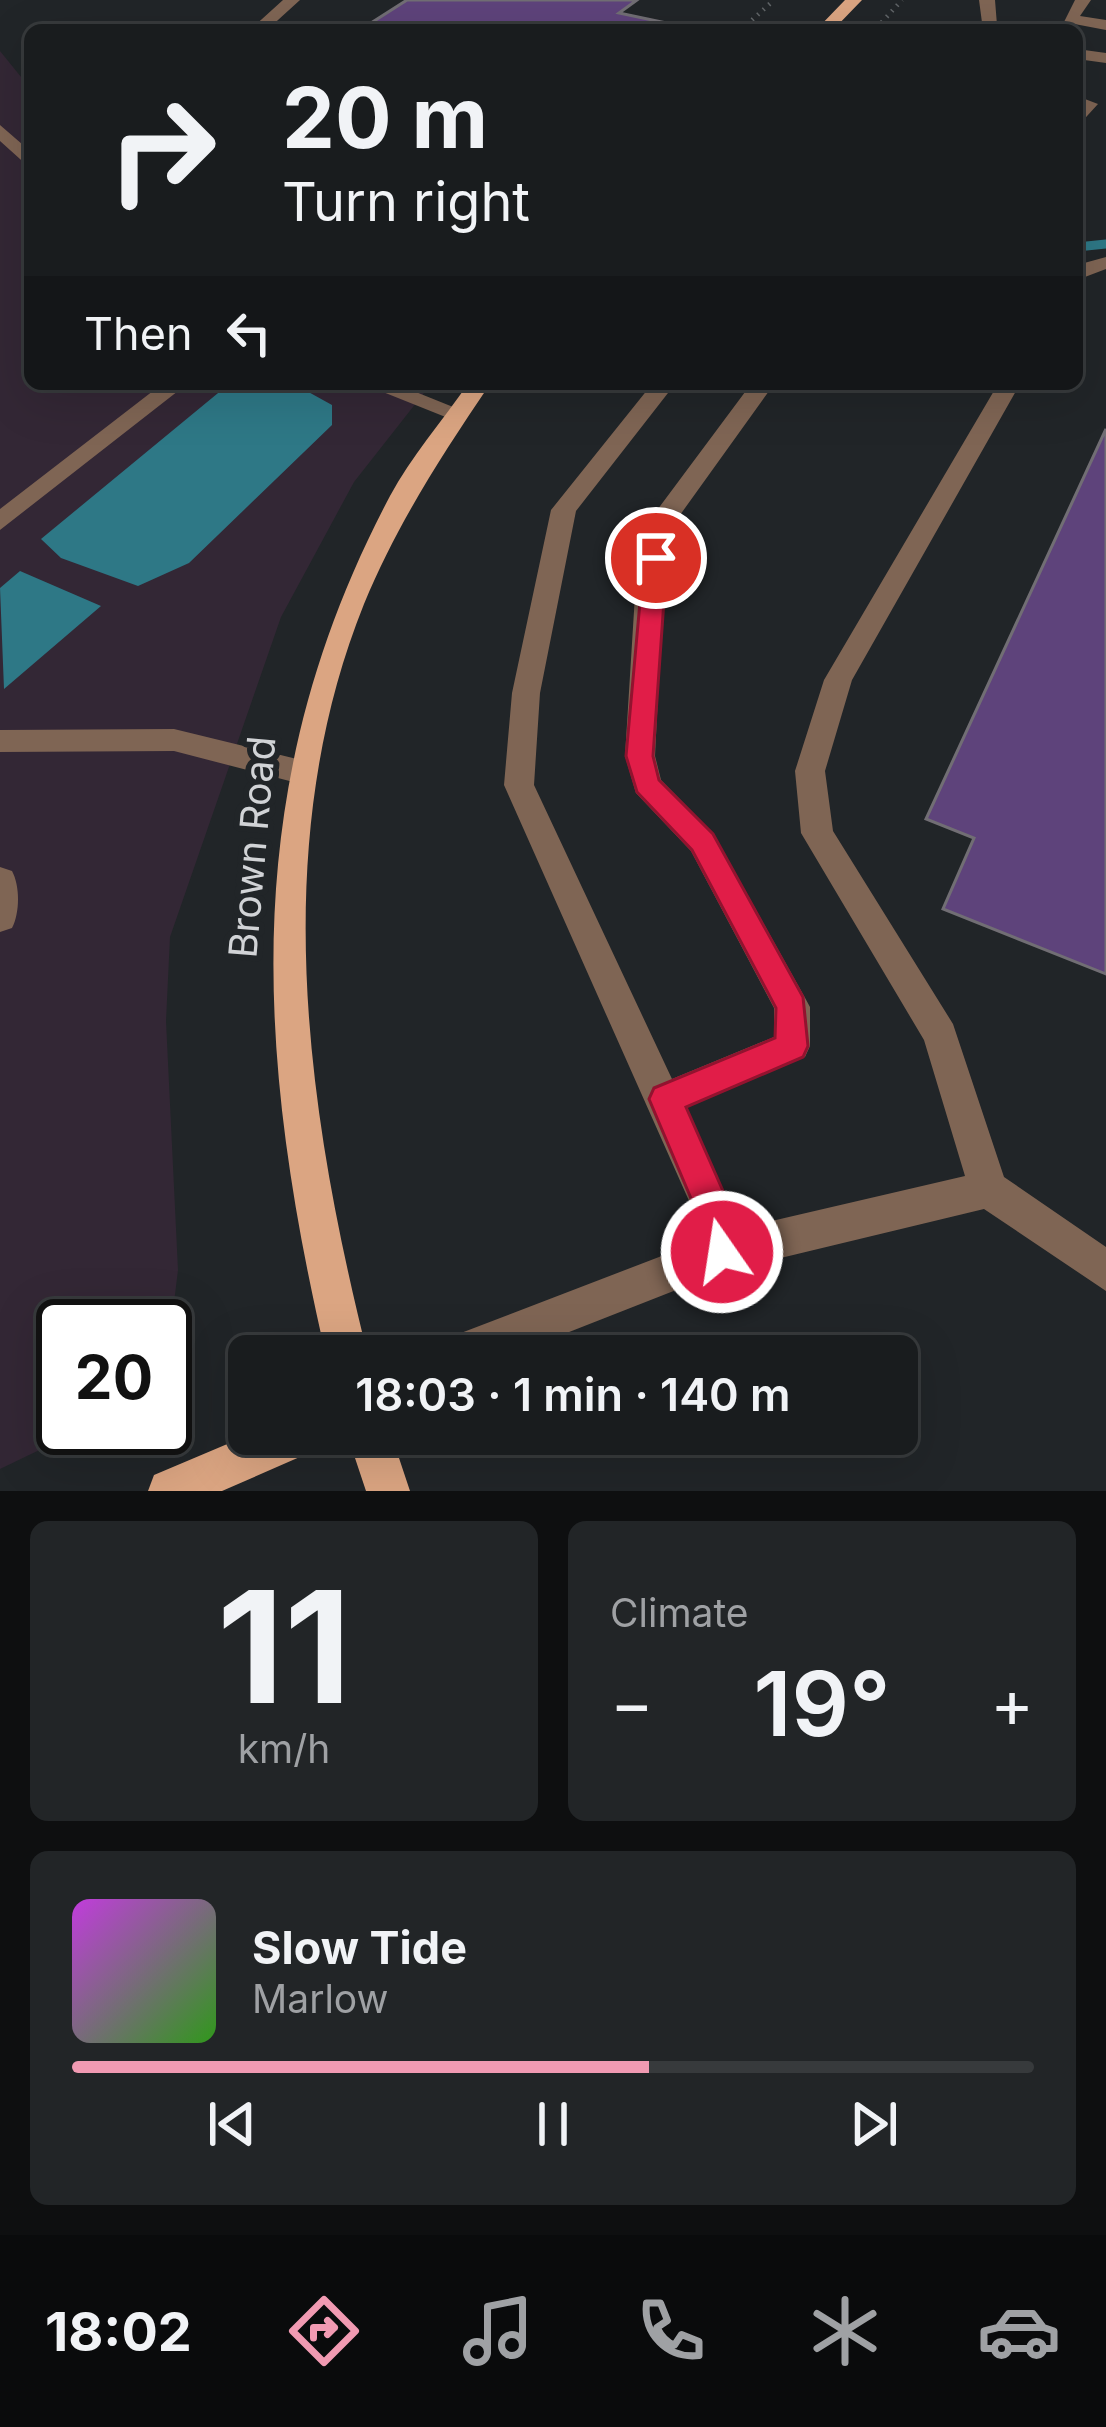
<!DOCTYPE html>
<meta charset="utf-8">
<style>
body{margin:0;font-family:Inter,sans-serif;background:#222527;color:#f1f3f6;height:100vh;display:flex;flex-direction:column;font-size:45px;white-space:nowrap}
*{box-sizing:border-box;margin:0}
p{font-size:39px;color:#9fa1a4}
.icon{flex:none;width:66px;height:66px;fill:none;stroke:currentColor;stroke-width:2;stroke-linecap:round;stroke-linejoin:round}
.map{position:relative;height:1491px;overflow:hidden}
.panel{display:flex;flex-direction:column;gap:30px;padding:30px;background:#0e0f10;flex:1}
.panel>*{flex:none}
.guide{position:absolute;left:24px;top:24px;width:1059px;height:366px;border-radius:18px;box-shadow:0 12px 48px #0002,0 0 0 3px #373a3c;background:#191c1e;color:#f1f3f6;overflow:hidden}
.speed{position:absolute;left:36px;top:1299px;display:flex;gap:24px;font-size:60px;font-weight:700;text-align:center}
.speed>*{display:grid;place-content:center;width:156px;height:156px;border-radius:50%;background:#191c1e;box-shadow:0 12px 48px #0002,0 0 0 3px #373a3c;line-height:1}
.speed .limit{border:6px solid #111;border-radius:18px;background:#fff;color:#111}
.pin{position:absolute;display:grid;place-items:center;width:102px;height:102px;color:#fff;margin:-51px;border:6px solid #fff;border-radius:50%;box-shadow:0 3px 12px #0007}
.me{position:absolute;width:132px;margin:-66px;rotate:347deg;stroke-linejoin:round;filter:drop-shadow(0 0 9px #0008)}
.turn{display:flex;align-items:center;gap:42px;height:252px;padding:0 60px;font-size:54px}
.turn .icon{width:156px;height:156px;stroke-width:2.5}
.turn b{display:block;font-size:84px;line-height:102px}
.then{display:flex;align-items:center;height:114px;padding:0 60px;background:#0003;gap:24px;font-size:45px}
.big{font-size:90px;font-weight:600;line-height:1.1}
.panel .widget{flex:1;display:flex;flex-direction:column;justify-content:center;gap:18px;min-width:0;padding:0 42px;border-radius:18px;background:#222527}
.panel .dial{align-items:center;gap:0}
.dial b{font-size:156px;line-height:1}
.song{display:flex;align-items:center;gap:36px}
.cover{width:144px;height:144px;border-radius:18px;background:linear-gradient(135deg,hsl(290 70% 55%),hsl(110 70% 35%))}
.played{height:12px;border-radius:6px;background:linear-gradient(90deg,#f19ab2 60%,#373a3c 60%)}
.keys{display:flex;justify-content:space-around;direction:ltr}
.heat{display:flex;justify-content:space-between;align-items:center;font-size:66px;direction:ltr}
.panel .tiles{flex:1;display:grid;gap:30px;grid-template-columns:1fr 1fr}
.widget:last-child{grid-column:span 2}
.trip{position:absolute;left:228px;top:1335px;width:690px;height:120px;border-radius:18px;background:#191c1e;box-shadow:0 12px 48px #0002,0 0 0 3px #373a3c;font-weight:600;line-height:120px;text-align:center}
.tab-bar{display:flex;height:192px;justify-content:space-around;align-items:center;background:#0a0b0c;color:#9fa1a4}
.tab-bar .icon{width:84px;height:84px}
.tab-bar .active{color:#f19ab2}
.tab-bar b{font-size:54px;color:#f1f3f6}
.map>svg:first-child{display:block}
</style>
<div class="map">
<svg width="1106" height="1491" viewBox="0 0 1106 1491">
<rect width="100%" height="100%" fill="#212528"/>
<path fill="#332735" d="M0 51 30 88V384H431L354 482 281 617 170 937 166 1021 178 1270 171 1327 165 1337V1326H63V1428H85L0 1469Z"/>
<path fill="#2e7886" d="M229 384H294L332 405V425L189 563 138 586 61 558 41 539Z
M20 571 101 606 4 689 0 588Z"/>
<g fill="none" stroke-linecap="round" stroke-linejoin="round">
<path stroke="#2e7886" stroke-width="9" d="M1077 247 1106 244"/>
</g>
<path fill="#5e437b" stroke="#716e74" stroke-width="3" d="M407 0H637L619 13 662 22 652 30H360Z
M1106 429V974L943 909 974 838 926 819Z"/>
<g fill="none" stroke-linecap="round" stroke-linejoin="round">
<path stroke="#616568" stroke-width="4.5" stroke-dasharray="1.5 6" stroke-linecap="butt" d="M741 30 774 0
M883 30 882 22 902 0"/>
<path fill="#7f6554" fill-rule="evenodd" d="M283 0H300L267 30H250Z
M979 0H995L997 25 1002 30H983Z
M1075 0H1091L1080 16 1106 20V30L1064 22Z
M1077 49 1106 53V63L1077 59Z
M1077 96 1098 104 1077 127Z
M0 125 30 151V168L0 141Z
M1106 257V269L1077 280V265Z
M162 384H187L0 530V509Z
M363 384H396L468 413 456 420 448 418Z
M652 384H675L576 511 540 693 534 785 672 1079 774 1037V1008L691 851 636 793 625 756 635 595 649 521 751 384H774L675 522 663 595 655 756 661 780 713 833 804 996 810 1007V1046L805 1057 685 1108 741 1228 965 1176 924 1040 801 833 795 771 824 680 998 384H1020L852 680 825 771 833 831 953 1024 1004 1177 1106 1247V1291L984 1209 722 1272 508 1356H434L440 1341 706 1239 504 785 512 693 551 510Z
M174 729 301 760 312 764 316 772 312 780 301 784 174 751 0 752V730Z
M0 867 12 871C20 886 20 912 12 928L0 932Z"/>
<path fill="#dba582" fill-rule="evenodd" d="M845 0H862L833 30H816Z
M468 384H490C442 455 397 524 364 604 267 845 307 1113 368 1356H326C255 1049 238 783 390 496 411 457 442 421 468 384Z
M251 1434H325L318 1449 222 1491H148L154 1475Z
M347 1434H391L410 1491H366Z"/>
</g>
<path fill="#e11d48" stroke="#92132f" stroke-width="3" d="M656 550 667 558 653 756 659 780 713 834 803 997 808 1046 803 1057 686 1107 749 1250 744 1263 722 1270 710 1265 704 1252 709 1241 649 1099 654 1088 775 1038 776 1008 692 850 637 792 626 756 644 558Z"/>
<g text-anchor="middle" stroke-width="12" stroke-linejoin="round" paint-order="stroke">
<g font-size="39" fill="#d1d3d6" stroke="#212528">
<text transform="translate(252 847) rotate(-85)" y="14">Brown Road</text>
</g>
</g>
</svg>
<div class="speed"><div class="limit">20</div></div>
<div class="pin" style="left:656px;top:558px;background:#d93025"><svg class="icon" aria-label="arrive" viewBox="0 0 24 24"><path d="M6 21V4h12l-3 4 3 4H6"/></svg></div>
<svg class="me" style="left:722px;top:1252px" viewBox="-20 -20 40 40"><circle r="17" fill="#e11d48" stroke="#fff" stroke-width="3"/><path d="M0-11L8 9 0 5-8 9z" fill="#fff"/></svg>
<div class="trip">18:03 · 1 min · 140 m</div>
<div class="guide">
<div class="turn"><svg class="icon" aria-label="right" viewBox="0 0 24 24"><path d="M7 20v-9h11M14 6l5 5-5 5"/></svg><div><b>20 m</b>Turn right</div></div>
<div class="then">Then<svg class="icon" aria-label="left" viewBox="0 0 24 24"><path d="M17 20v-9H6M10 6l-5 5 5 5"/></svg></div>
</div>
</div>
<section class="panel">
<div class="tiles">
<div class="widget dial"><b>11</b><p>km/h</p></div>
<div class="widget"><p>Climate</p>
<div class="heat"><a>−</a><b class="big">19°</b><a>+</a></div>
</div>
<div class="widget">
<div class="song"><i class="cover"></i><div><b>Slow Tide</b><p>Marlow</p></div></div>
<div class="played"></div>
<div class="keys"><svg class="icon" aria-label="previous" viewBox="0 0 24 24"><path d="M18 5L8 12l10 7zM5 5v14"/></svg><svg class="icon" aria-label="pause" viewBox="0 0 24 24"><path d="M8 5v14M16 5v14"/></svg><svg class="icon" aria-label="next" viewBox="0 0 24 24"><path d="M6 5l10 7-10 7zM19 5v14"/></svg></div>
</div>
</div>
</section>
<nav class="tab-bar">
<b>18:02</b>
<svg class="icon active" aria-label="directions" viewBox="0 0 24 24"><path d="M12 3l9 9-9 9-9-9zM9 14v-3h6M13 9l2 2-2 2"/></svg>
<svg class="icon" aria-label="music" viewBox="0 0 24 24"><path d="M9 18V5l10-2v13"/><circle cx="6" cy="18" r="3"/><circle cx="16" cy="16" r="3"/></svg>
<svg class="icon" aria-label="phone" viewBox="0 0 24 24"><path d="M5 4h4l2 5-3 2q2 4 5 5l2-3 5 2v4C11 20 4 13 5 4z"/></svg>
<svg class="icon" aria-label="climate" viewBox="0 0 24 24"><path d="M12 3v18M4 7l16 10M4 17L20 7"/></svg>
<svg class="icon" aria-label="car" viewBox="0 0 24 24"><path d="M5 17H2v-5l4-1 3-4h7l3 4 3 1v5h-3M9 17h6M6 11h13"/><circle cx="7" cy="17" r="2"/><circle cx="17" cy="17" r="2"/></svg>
</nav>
